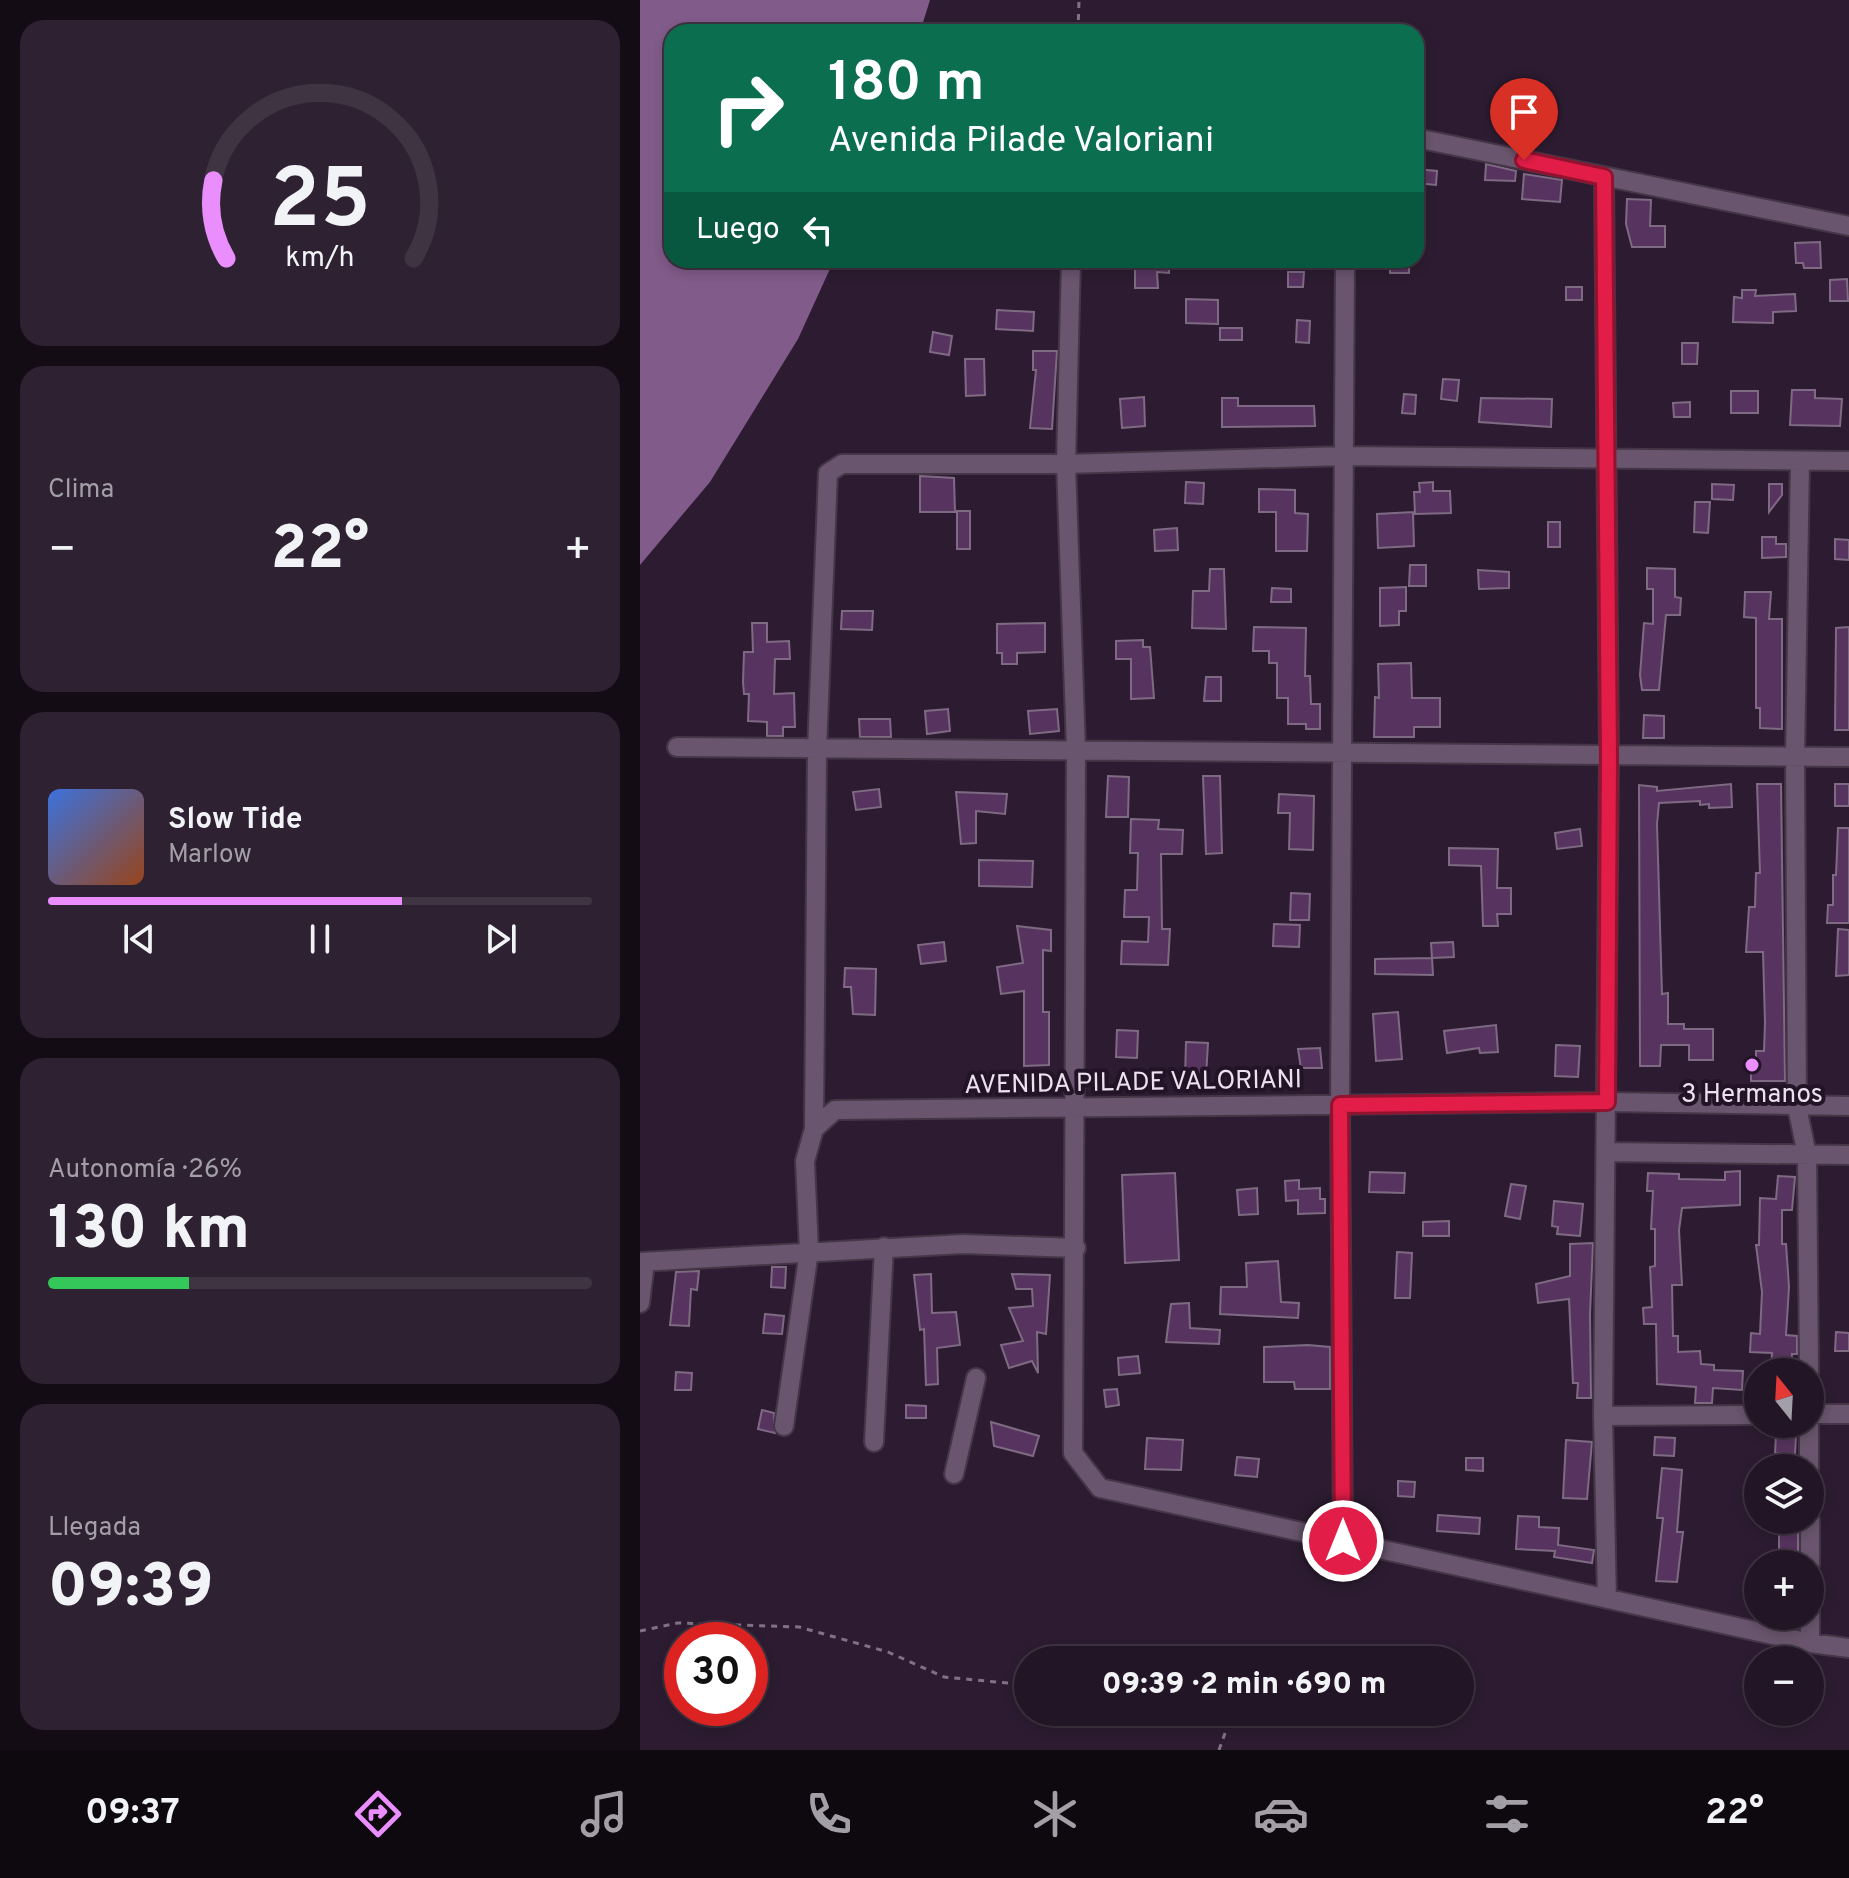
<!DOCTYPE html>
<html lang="es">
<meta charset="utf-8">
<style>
body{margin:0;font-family:Overpass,sans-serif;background:#2e2232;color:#f1f3f6;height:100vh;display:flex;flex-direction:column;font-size:30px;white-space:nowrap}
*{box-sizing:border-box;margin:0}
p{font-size:26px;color:#a29fa7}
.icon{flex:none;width:44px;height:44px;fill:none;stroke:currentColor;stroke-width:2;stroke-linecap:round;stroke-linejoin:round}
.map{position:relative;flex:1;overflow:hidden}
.sheet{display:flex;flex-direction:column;gap:20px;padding:20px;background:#130c14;width:640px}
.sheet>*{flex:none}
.hud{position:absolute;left:24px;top:24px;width:760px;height:244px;border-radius:24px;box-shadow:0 4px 12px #0003,0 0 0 2px #3f3442;background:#0b6e4f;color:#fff;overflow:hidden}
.needle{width:52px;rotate:342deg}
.tools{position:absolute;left:1104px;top:1358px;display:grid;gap:16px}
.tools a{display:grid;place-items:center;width:80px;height:80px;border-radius:50%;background:#221525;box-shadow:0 4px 12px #0003,0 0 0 2px #3f3442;font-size:40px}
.speed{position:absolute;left:24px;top:1622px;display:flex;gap:16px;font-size:40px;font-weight:700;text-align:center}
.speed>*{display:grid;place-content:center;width:104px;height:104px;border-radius:50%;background:#221525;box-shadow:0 4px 12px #0003,0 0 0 2px #3f3442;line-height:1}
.speed .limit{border:12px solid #d22;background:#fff;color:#111}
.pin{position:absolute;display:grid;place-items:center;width:68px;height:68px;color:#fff;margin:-82px -34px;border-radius:50% 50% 50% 0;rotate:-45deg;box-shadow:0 0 8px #0007}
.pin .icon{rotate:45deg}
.me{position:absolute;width:88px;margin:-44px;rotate:0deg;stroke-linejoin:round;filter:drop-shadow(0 0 6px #0008)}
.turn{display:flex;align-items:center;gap:28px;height:168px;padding:0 32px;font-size:36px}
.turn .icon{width:104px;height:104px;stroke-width:2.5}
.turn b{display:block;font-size:56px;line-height:68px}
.then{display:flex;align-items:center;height:76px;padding:0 32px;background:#0003;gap:16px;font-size:30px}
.big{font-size:60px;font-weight:800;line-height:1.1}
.sheet .card{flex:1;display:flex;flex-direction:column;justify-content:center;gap:12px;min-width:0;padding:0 28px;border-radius:24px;background:#2e2232}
.sheet .dial{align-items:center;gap:0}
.dial svg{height:208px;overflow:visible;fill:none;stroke:#3f3442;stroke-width:7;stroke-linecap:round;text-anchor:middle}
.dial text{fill:#f1f3f6;stroke:none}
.song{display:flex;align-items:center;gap:24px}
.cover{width:96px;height:96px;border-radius:12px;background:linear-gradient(135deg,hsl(220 70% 55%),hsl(20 70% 35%))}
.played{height:8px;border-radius:4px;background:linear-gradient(90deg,#ea8dfd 65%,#3f3442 65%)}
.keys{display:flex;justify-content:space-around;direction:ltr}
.heat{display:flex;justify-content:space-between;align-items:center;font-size:44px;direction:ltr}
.charge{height:12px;border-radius:6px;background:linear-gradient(90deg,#34c759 26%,#3f3442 0)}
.trip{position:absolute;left:374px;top:1646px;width:460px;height:80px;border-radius:40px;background:#221525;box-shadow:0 4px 12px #0003,0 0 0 2px #3f3442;font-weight:800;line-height:80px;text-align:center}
.tabs{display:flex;height:128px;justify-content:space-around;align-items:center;background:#0e080f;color:#a29fa7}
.tabs .icon{width:56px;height:56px}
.tabs .current{color:#ea8dfd}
.tabs b{font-size:36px;color:#f1f3f6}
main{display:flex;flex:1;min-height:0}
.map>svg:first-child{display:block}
</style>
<main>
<section class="sheet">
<div class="card dial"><svg viewBox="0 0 100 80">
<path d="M14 69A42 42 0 1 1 86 69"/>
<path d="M14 69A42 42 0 0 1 9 39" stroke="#ea8dfd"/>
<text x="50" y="56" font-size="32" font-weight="700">25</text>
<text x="50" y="72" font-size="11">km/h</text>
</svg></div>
<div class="card"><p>Clima</p>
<div class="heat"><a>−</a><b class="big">22°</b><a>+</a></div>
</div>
<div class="card">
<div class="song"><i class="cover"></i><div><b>Slow Tide</b><p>Marlow</p></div></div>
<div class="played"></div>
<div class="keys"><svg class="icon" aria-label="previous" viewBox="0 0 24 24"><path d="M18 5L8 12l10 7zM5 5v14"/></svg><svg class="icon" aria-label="pause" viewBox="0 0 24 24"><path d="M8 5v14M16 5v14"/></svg><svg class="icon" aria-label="next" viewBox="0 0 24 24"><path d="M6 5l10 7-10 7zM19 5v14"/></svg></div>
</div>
<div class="card"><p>Autonomía · 26%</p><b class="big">130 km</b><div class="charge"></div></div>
<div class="card"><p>Llegada</p><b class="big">09:39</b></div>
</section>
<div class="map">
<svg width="1209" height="1750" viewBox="0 0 1209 1750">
<rect width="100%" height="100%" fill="#2d1c31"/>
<path fill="#815b89" d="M0 0H290L280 32H32V260H194L158 339 70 482 0 565Z"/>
<path fill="#57345f" stroke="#7e6a82" stroke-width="2" d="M846 164 876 171 875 181 845 180Z
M776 169 797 171 796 185 776 183Z
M884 174 922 180 920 202 882 199Z
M987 199 1011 200 1010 226H1025V247H992L986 224Z
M1180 242 1181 268H1164L1163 263H1156L1155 243Z
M495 260H529V273L517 272 518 288H495Z
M750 260H769V273H750Z
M648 272H664L663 287H648Z
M1207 279 1208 301H1190V280Z
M926 287H942V300H926Z
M1102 290H1116L1115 296 1155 294 1156 311 1133 312V323L1093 322 1094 297 1102 298Z
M546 299 578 300V324L546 323Z
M357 310 394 312 393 331 356 329Z
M657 320 670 321 669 343 656 342Z
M580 328H602V340H580Z
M293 332 312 336 309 355 290 352Z
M1042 343H1058L1057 364H1042Z
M393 351H417L412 429 390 428 396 370H393Z
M325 359H344L345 395 326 396Z
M803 379 819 380 817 401 801 399Z
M1152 390H1175V398L1202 399 1200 426 1150 425Z
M1091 391H1118V413H1091Z
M764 394 776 395 775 414 762 413Z
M504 397 505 426 482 428 480 399Z
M582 398H598V406H674L675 426 582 427Z
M841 398 912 399 911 427 839 422Z
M1050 402V417H1034L1033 403Z
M280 476 314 478 315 512H280Z
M546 482 564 483 563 504 545 503Z
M793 482V491H810L811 513 775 514 774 492H780L779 483Z
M1072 484 1094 485 1093 500 1072 499Z
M1129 484H1142V495L1129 512Z
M619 489 655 490V513L668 514 667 551H636V512H619Z
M1055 502H1070L1068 533 1054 532Z
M317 511H330V549H317Z
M773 512 774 546 738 548 737 514Z
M908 522H920V547H908Z
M537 528 538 550 515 551 514 530Z
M1122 537H1136V544H1146V557L1122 558Z
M1195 539 1209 540V560L1195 559Z
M770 565H786V586H769Z
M1007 568 1035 569V597L1041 598 1040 615H1026L1019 690H1002L1000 675 1004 623 1013 624V589H1007Z
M570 569H584L586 629 552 628 553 591H569Z
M838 570 869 572V588L839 589Z
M766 587V611H759V625L740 626V588Z
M632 588 651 589V602H631Z
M1105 592H1131L1129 619H1142V729L1120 728V708H1116V618L1104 617Z
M202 611H233L232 630 201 629Z
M112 623H127V642L149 641 150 659H135L134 694 154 693 155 727H143V736H127V722L108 721 109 694H104L103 682 104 652H113Z
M405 623V652L377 653V664H362V653H357V624Z
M614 627 666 628 665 676H670L671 704H680V729H666V724H648V698H637V663H629V651H613Z
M1209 627V730H1195L1196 628Z
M503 640V647H510L514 698 491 699V659H476V641Z
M771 663 772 698H800V727H774V737H734L735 697 739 698 738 664Z
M566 677H581V701H564Z
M308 709 310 731 287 734 285 711Z
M417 709 419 731 390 734 388 711Z
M1004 715 1024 716V738H1003Z
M219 719H250L251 737H220Z
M468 776 489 777 488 817H466Z
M563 776H580L582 853 566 854Z
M1091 784 1092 807 1069 808V804L1060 805V801L1019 803 1017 824 1022 994 1028 993V1024H1044V1029H1073V1060H1049V1045H1021L1020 1066H1000L999 785 1017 787V791Z
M1117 784H1141L1145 1081H1111V1060H1116V1051H1124L1125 1023 1123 952H1106L1109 907H1115L1116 873H1120Z
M1195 784H1209V806H1195Z
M239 789 241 807 216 810 213 792Z
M316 792 367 794 365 814 336 811V843L321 844Z
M639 794 674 796 673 850 649 849 650 813H638Z
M491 819 519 820 518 829 543 830 542 854H521L522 929H530L528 965 481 964 482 941 508 942 509 917H484L485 890H497L498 853H490Z
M1198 828H1209V923H1187L1188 905H1193V875H1196Z
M940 829 942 846 917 849 915 833Z
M809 848 858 849 857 888H871V914H857L858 926H843L841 866 809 865Z
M339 860 393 861 392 887 339 886Z
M651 893 670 894 669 920H650Z
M634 924 660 925 659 947 633 946Z
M377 926 411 930V951L403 950V1012H409V1065L384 1066V991L361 994 357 967 383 963Z
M1198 929 1209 930V975L1196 976Z
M304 942 306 961 281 964 278 945Z
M813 942 814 957 792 958 791 943Z
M792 958 793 975 735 974V959Z
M205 968 236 969 235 1015 213 1014 211 987H204Z
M758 1012 762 1059 736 1061 733 1014Z
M856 1025 858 1052 840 1053 839 1048 807 1053 804 1031Z
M477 1030 498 1031 497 1058 476 1057Z
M546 1042 568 1043 566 1077H545Z
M916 1045 940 1046 938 1077 915 1076Z
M680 1048 682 1068H661L658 1049Z
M1100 1171V1205L1042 1208 1039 1230 1042 1285H1032L1033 1336H1038V1352L1060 1351 1061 1364 1074 1365V1370L1103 1371 1102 1390 1073 1388 1072 1403H1055L1056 1387 1017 1384 1016 1324H1004L1003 1308 1012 1307 1010 1267 1015 1266V1229H1011L1013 1191H1007L1008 1173 1039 1174V1179L1085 1180V1172Z
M730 1172 765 1173 764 1193 729 1192Z
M535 1173 539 1260 485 1263 482 1175Z
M1138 1176 1155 1177 1152 1210H1142V1244H1146L1149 1287 1146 1335 1157 1336V1354H1152L1151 1372H1131L1132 1353 1110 1352 1111 1333 1120 1334 1122 1292 1116 1245H1119L1120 1198 1136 1199Z
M659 1180V1189L680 1188V1199H685V1213L658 1214V1200L646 1201 645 1181Z
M871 1184 886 1186 880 1219 865 1216Z
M617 1188 618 1214 599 1215 597 1190Z
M914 1201 943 1204 940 1236 917 1234 918 1227 912 1226Z
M809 1221V1236H783V1222Z
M953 1243 950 1314 951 1398H937L938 1383H933L929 1299 898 1303 896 1284 930 1276V1244Z
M757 1252 772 1253 770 1298H755Z
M638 1261 641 1302 659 1303 658 1318 580 1314 581 1287H607L606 1263Z
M132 1267H146L145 1288 131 1287Z
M59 1271 57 1290 51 1289 49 1326 30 1325 36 1272Z
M291 1274 292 1313 316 1312 320 1345 297 1348 298 1384 286 1385 284 1329 280 1330 274 1275Z
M372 1274 410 1275 406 1334 397 1332 398 1373 392 1361 369 1368 361 1345 383 1341 369 1308 393 1306 392 1289H376Z
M549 1303 550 1328 580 1330 579 1344 526 1342 531 1304Z
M125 1314 144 1316 142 1334 123 1333Z
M1196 1332 1209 1333V1351H1195Z
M668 1345 690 1347V1389H655L654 1382H624V1347Z
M498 1356 500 1373 479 1375 478 1358Z
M36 1372 52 1373 51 1390H35Z
M477 1389 479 1405 466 1407 464 1390Z
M266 1405 286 1406V1418H266Z
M122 1410 134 1413 135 1433 118 1429Z
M351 1422 399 1436 393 1456 354 1446Z
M1136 1435 1156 1436 1155 1454 1135 1453Z
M1015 1437 1035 1438 1034 1456 1014 1455Z
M507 1438 543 1440 541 1470 505 1469Z
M926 1440 952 1442 947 1499 923 1498Z
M597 1457 619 1459 617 1477 595 1475Z
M826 1458H843V1471L826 1470Z
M1022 1468 1042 1470 1037 1532H1043L1037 1582 1016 1581 1023 1518H1017Z
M758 1481 775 1482 774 1497 758 1496Z
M798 1515 840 1518 839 1534 797 1531Z
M878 1516 899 1517V1527L919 1528 918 1545 954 1550 952 1563 914 1557 915 1551 876 1549Z
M1139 1526 1158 1527V1564H1139Z"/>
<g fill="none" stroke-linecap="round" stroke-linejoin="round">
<defs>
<path id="minor" d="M776 138 1209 226
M964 177 969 756 963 1416 967 1599
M431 260 426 464 436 749 433 1453 460 1488 1170 1643 1209 1648
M1160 461 1155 757 1157 1107 1167 1155 1169 1372
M37 747 1209 757
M174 1129 177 750 188 473 202 464H426L704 456 1209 461
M966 1152 1209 1155
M0 1262 323 1244 436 1248
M0 1303 5 1262
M1170 1414H1209
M963 1416 1118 1415
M1169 1424V1468
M144 1426 169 1251 165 1161 174 1129 195 1110 967 1102 1209 1106
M234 1442 244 1247
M314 1474 336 1378
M1170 1520V1564
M703 1541 700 1105 705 260
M1170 1596V1643"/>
</defs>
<use href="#minor" stroke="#453647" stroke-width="22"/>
<path stroke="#807284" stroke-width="3" stroke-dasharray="6 6" stroke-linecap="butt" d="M438 32 439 0
M0 1631 38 1623 159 1627 248 1652 304 1677 388 1685
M477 1660 534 1655 543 1660
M579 1750 589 1722 587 1712"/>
<use href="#minor" stroke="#69556d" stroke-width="18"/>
</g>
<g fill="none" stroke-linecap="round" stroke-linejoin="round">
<defs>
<path id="route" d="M703 1541 700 1105 967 1102 969 756 964 177 884 160"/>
</defs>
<use href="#route" stroke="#92132f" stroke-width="20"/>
<use href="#route" stroke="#e11d48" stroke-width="14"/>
</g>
<circle fill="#ea8dfd" stroke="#231327" stroke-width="3" cx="1112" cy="1065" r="8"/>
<g text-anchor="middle" stroke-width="8" stroke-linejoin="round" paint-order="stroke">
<g font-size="26" fill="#ede1ef" stroke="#231327">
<text transform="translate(493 1081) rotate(-1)" y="9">AVENIDA PILADE VALORIANI</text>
</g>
<g font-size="26" fill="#ede1ef" stroke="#231327">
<text x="1112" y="1102">3 Hermanos</text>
</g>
</g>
</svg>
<div class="tools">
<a><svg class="needle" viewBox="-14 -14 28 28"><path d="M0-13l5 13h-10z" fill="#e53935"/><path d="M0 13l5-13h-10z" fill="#a29fa7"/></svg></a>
<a><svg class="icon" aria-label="layers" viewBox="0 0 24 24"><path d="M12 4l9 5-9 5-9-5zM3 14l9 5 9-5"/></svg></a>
<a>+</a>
<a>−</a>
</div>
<div class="speed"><div class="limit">30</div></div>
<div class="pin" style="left:884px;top:160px;background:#d93025"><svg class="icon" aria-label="arrive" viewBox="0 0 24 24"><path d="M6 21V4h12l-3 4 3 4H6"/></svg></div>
<svg class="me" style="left:703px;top:1541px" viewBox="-20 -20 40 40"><circle r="17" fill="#e11d48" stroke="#fff" stroke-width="3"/><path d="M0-11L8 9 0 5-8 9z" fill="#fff"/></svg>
<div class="trip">09:39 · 2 min · 690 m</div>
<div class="hud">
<div class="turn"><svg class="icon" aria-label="right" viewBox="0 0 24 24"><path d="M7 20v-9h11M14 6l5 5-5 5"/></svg><div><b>180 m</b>Avenida Pilade Valoriani</div></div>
<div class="then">Luego<svg class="icon" aria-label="left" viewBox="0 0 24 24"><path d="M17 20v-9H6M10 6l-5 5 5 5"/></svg></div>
</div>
</div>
</main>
<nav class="tabs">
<b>09:37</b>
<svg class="icon current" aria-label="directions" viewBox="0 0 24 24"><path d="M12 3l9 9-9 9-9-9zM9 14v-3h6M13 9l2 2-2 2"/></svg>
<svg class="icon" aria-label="music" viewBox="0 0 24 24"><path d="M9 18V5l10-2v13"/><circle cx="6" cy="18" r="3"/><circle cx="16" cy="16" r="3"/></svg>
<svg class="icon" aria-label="phone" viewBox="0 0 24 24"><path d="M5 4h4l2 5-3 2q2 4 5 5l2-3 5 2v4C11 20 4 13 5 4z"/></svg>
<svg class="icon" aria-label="climate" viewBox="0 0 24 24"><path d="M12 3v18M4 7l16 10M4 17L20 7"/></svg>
<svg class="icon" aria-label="car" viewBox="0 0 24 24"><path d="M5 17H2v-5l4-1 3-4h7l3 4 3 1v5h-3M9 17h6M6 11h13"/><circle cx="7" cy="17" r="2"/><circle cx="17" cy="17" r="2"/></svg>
<svg class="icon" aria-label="filters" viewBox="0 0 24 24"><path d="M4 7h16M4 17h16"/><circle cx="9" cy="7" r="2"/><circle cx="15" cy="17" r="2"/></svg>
<b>22°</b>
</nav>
